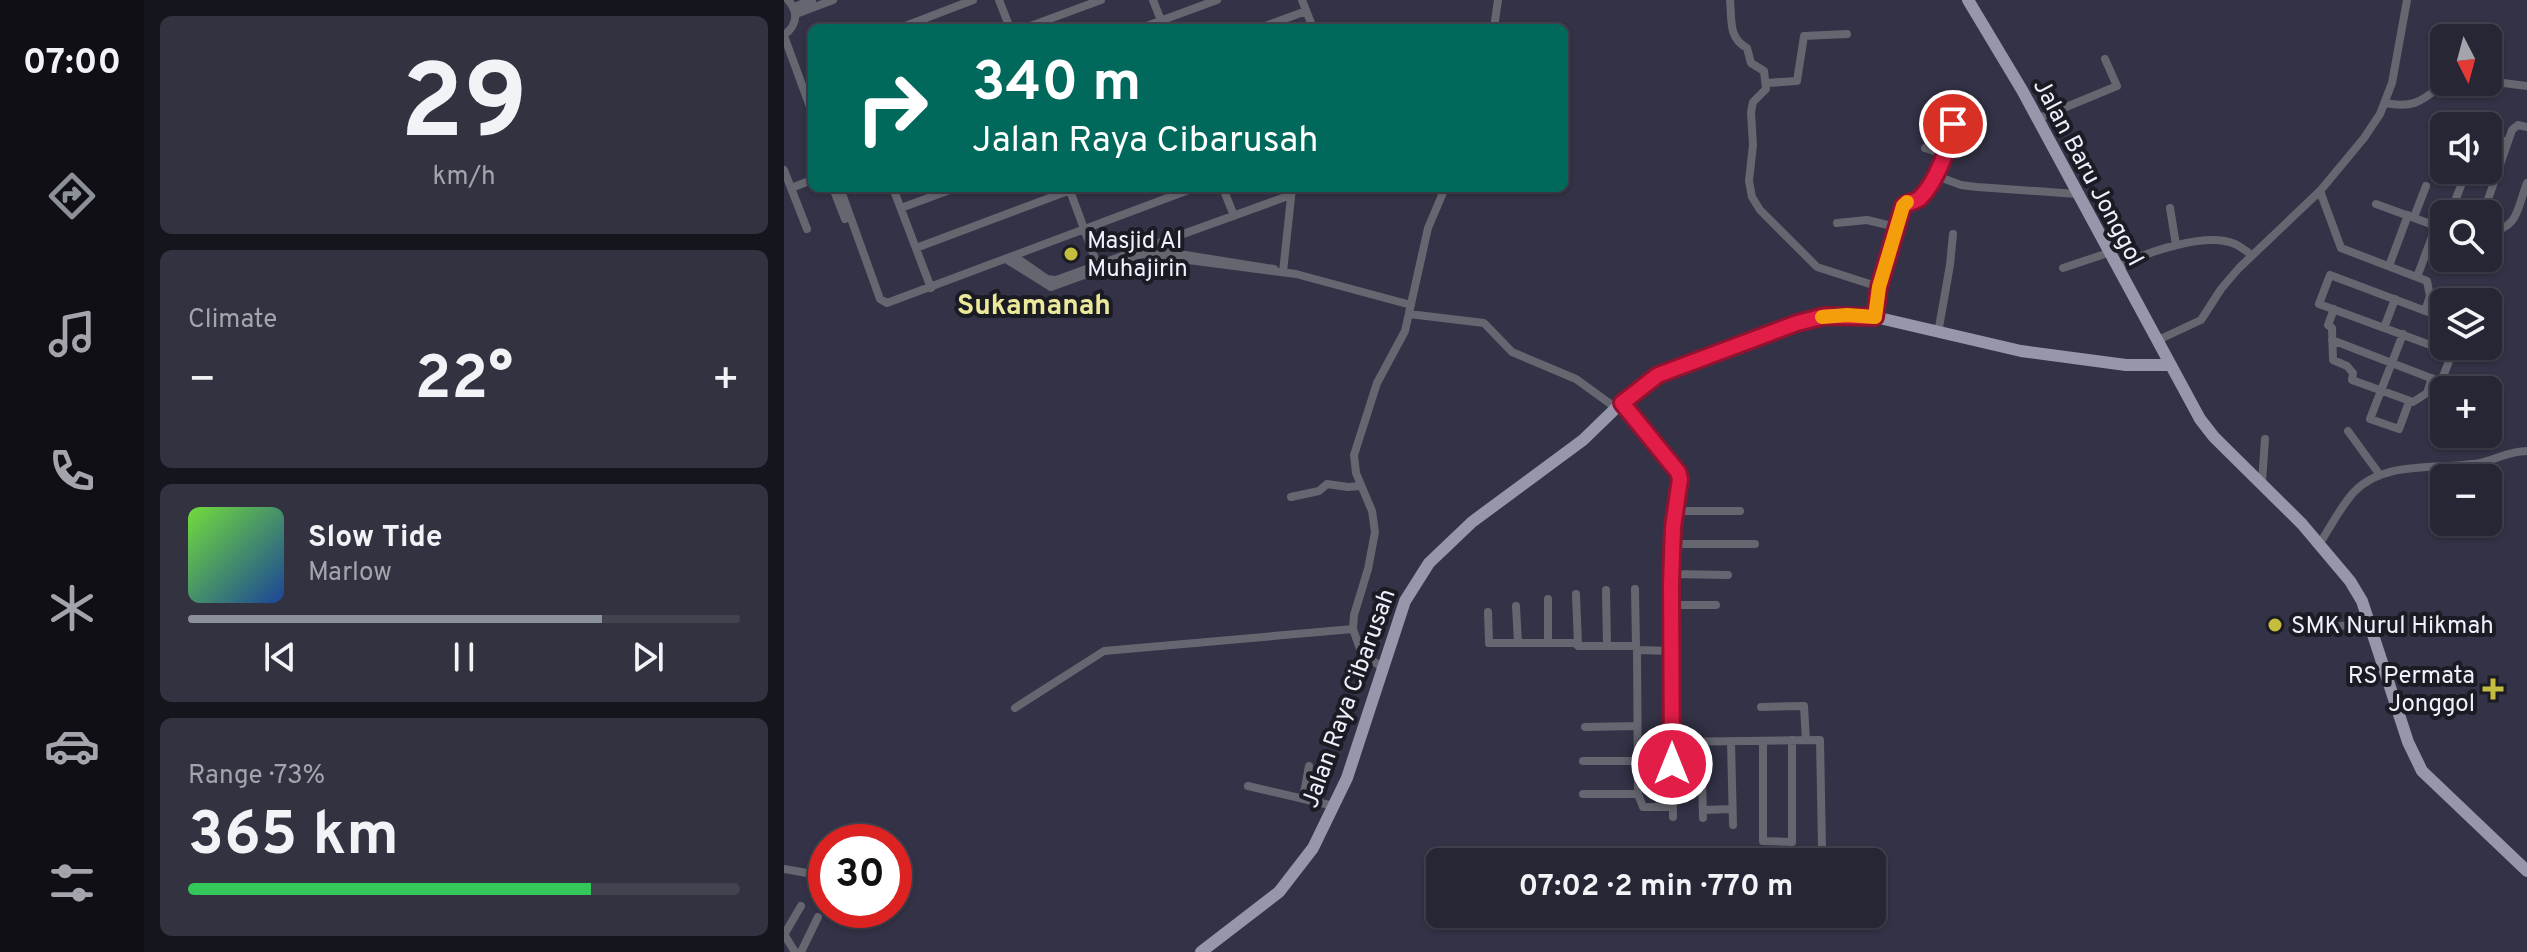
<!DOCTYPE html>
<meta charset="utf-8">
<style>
body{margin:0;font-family:Overpass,sans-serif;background:#323240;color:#f1f3f6;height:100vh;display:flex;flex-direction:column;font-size:30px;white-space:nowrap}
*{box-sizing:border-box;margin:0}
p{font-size:26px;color:#a4a5ac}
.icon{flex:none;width:44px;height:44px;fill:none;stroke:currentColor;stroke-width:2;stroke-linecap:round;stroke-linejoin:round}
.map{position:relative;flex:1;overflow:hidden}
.panel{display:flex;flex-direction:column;gap:16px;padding:16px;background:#15151d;width:640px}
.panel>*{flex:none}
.guide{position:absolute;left:24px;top:24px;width:760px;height:168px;border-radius:12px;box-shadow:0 2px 6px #0004,0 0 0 2px #42434f;background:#00695c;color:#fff;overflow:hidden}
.needle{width:52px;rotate:174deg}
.buttons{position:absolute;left:1646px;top:24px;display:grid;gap:16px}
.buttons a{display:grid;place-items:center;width:72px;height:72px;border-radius:12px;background:#262634;box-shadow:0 2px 6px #0004,0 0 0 2px #42434f;font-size:40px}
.speed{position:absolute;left:24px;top:824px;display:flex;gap:16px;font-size:40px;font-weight:700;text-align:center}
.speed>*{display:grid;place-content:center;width:104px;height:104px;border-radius:50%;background:#262634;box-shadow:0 2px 6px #0004,0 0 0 2px #42434f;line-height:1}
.speed .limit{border:12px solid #d22;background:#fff;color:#111}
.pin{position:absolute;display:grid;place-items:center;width:68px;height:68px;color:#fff;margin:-34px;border:4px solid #fff;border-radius:50%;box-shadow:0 2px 8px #0007}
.me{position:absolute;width:88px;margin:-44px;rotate:0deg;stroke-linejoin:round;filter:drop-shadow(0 0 6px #0008)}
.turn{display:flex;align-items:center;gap:28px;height:168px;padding:0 32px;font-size:36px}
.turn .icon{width:104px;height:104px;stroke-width:2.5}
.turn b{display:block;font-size:56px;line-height:68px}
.big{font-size:60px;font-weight:700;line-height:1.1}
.panel .tile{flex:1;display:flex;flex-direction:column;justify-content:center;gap:12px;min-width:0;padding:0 28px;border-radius:12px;background:#323240}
.panel .dial{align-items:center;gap:0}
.dial b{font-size:104px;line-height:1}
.song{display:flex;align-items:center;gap:24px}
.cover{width:96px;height:96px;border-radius:12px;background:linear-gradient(135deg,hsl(100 70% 55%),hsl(220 70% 35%))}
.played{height:8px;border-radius:4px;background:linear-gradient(90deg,#8c9099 75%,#42434f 75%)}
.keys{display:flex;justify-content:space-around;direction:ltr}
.heat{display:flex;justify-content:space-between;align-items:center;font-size:44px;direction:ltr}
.charge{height:12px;border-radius:6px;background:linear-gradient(90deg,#34c759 73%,#42434f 0)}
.trip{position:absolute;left:642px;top:848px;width:460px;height:80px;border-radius:12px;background:#262634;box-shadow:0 2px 6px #0004,0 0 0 2px #42434f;font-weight:700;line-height:80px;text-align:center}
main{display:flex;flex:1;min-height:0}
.dock{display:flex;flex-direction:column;width:144px;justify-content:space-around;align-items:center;background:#0f0f15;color:#a4a5ac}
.dock .icon{width:56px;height:56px}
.dock .selected{color:#8c9099}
.dock b{font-size:36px;color:#f1f3f6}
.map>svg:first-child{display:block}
</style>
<main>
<nav class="dock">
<b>07:00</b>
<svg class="icon selected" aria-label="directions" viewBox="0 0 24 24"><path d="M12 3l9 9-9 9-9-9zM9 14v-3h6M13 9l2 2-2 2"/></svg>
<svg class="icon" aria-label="music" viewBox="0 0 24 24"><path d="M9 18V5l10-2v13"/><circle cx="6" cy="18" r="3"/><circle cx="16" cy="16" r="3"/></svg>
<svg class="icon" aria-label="phone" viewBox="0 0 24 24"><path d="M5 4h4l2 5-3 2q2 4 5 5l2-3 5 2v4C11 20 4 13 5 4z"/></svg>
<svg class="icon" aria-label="climate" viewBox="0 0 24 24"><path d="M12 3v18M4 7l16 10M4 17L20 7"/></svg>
<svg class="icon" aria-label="car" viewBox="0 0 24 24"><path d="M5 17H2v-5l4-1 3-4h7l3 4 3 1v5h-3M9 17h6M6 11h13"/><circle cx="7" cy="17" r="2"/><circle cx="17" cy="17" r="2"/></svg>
<svg class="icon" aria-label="filters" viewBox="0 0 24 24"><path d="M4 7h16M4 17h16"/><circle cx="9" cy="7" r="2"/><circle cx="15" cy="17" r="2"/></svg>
</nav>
<section class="panel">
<div class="tile dial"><b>29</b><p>km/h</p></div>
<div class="tile"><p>Climate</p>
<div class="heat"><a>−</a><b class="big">22°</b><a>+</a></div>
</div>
<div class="tile">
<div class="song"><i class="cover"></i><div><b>Slow Tide</b><p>Marlow</p></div></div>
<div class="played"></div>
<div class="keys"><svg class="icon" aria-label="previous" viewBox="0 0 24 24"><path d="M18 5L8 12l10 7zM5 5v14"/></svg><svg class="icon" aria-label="pause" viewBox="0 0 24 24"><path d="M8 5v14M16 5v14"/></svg><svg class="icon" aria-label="next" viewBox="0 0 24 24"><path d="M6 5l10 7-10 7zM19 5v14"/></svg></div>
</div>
<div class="tile"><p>Range · 73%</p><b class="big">365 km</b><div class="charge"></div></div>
</section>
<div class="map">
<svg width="1743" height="952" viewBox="0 0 1743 952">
<rect width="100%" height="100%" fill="#333246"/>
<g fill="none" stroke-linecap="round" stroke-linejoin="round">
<path stroke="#666670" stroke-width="8" d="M215 0 226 28
M369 0 380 28
M518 0 529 28
M946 0C948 19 944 38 963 48L967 63 980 71 982 89 969 102 967 112 969 145 965 181 968 197 976 210 1033 267 1095 287
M10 7 28 0
M12 14 49 0
M116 28 189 0
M241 28 317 0
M357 28 433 0
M476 28 522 11
M710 28 714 0
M0 35C13 26 15 12 4 0
M0 36 28 112
M1704 81 1743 86
M983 83 1013 81 1020 36 1063 34
M1601 103C1627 108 1636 103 1655 87L1669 89 1678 82
M1253 119 1333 86 1321 59
M1704 136 1724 142
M1141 148 1162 155
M0 170 23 229
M1150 175 1177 185 1193 187 1293 194
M7 188 28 180
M49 188 61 219
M56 188 96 299 103 303 410 188
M109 188 147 288
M285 188 313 264
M439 188 450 216
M1536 191 1557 248 1643 281 1646 296 1641 311
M1592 204 1652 226
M117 208 171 188
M1386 208 1392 245
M1666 214 1683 170
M1699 214 1728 130 1734 125 1743 127
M1630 217 1642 186
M1053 223 1083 220 1112 227
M1704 232C1735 229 1733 208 1743 183
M370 243 376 251 490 269
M132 248 292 188
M230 256 263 279 272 280 507 195
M222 259 267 287 358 254 512 274 627 305
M1605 266 1624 215
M1279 268 1324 253
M1333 268C1359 253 1422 231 1451 244 1457 247 1462 251 1468 255
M499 272 508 188
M1633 277 1652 226 1660 231
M1550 309 1544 325 1548 328 1549 360 1563 366 1569 373 1568 380 1629 402 1643 393 1648 378
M625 314 700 323 728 352 792 379 832 408
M1091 317 1095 287 1119 206C1124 202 1132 202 1136 198 1151 183 1167 145 1169 124
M1600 328 1611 299
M1154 333 1166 265 1169 234
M1619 334 1586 419 1615 429 1625 402
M1548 340 1657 382 1668 353 1535 304 1546 275 1660 318
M1372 341 1417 320 1437 289 1455 268 1536 191 1580 138 1596 114 1608 83 1623 0
M838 403 894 472 896 479 889 527 887 584 889 817
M1564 431 1596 475
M1478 482 1481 439
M507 497 535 491 543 484 564 487 577 486
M892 511H956
M1536 543C1547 526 1557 506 1570 492 1599 461 1651 469 1689 464 1708 462 1723 451 1743 451
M889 544H971
M887 574 944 575
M851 589 852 646
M822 590 823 646
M792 594 794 645
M764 599V643
M886 605H932
M732 606 734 643
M704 612 705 643H791L794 646H852L853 650 887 651
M1528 628 1558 626 1585 619
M853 650 854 794 859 807H888
M600 669 577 652 569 629 570 615 584 569 591 532 588 511 572 473 570 455 593 383 621 331 644 228 661 188
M977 707 1020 706 1022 740
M231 708 320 651 569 629
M801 727 853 726
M979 741V841L1008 842V740
M888 742 1036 740 1038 848
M917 742 919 818
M947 742 949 825
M799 761H854
M464 786 550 806
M799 794H854
M519 799 525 766
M919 810 948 809
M0 869 23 873
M0 934 11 952
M0 935 17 906
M17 952 34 917"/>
<path stroke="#9796aa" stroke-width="12" d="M1184 0 1238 90 1416 419 1430 437 1518 524 1566 581 1578 601 1624 742 1638 771 1743 871
M417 952 495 892 529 848 563 778 621 601 645 563 688 522 799 440 832 408 874 375 1013 323 1063 315 1091 317 1237 351 1342 365H1386"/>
</g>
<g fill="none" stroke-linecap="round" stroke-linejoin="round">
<defs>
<path id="route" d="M888 764 887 584 889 527 896 479 894 472 838 403 874 375 1013 323 1041 316 1091 317 1095 287 1119 206C1124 202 1132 202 1136 198 1151 184 1167 144 1169 124"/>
</defs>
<use href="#route" stroke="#92132f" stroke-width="20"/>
<use href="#route" stroke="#e11d48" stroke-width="14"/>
<path stroke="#f59e0b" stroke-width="14" d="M1038 317 1063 315 1091 317 1095 287 1119 206 1123 202"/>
</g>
<g fill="#c4bd3e" stroke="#1b1b24" stroke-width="3">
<circle cx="287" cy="254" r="8"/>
<circle cx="1491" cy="625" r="8"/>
<path d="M1705 677h8v8h8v8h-8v8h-8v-8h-8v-8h8z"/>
</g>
<g text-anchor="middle" stroke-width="8" stroke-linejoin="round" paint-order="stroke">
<g font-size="24" fill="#f0f0fd" stroke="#1b1b24">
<text transform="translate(1305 172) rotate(62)" y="8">Jalan Baru Jonggol</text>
<text transform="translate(564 698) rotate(-70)" y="8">Jalan Raya Cibarusah</text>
</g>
<g font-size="24" fill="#f0f0fd" stroke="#1b1b24" text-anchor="start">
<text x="303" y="248">Masjid Al<tspan x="303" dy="28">Muhajirin</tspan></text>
<text x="1507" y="633">SMK Nurul Hikmah</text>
<text x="1691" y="683" text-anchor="end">RS Permata<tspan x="1691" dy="28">Jonggol</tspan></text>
</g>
<g font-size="28" font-weight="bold" fill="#ece99a" stroke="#1b1b24">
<text x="250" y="314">Sukamanah</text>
</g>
</g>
</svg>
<div class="buttons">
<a><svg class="needle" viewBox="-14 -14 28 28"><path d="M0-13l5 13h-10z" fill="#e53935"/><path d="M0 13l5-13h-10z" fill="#a4a5ac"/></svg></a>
<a><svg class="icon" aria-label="sound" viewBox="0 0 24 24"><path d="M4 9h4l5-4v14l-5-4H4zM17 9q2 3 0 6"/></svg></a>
<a><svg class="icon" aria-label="search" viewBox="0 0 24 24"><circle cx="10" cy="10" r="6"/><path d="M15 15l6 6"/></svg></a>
<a><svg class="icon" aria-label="layers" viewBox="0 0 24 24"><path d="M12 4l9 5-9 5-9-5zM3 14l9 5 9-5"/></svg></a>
<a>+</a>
<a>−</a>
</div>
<div class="speed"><div class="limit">30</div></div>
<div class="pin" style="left:1169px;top:124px;background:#d93025"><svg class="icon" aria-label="arrive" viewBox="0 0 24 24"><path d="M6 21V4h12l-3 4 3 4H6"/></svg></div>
<svg class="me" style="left:888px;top:764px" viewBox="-20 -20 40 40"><circle r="17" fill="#e11d48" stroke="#fff" stroke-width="3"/><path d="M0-11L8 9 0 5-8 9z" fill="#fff"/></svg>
<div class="trip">07:02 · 2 min · 770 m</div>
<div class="guide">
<div class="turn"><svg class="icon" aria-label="right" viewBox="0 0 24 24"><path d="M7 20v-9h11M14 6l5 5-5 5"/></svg><div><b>340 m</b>Jalan Raya Cibarusah</div></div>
</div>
</div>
</main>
